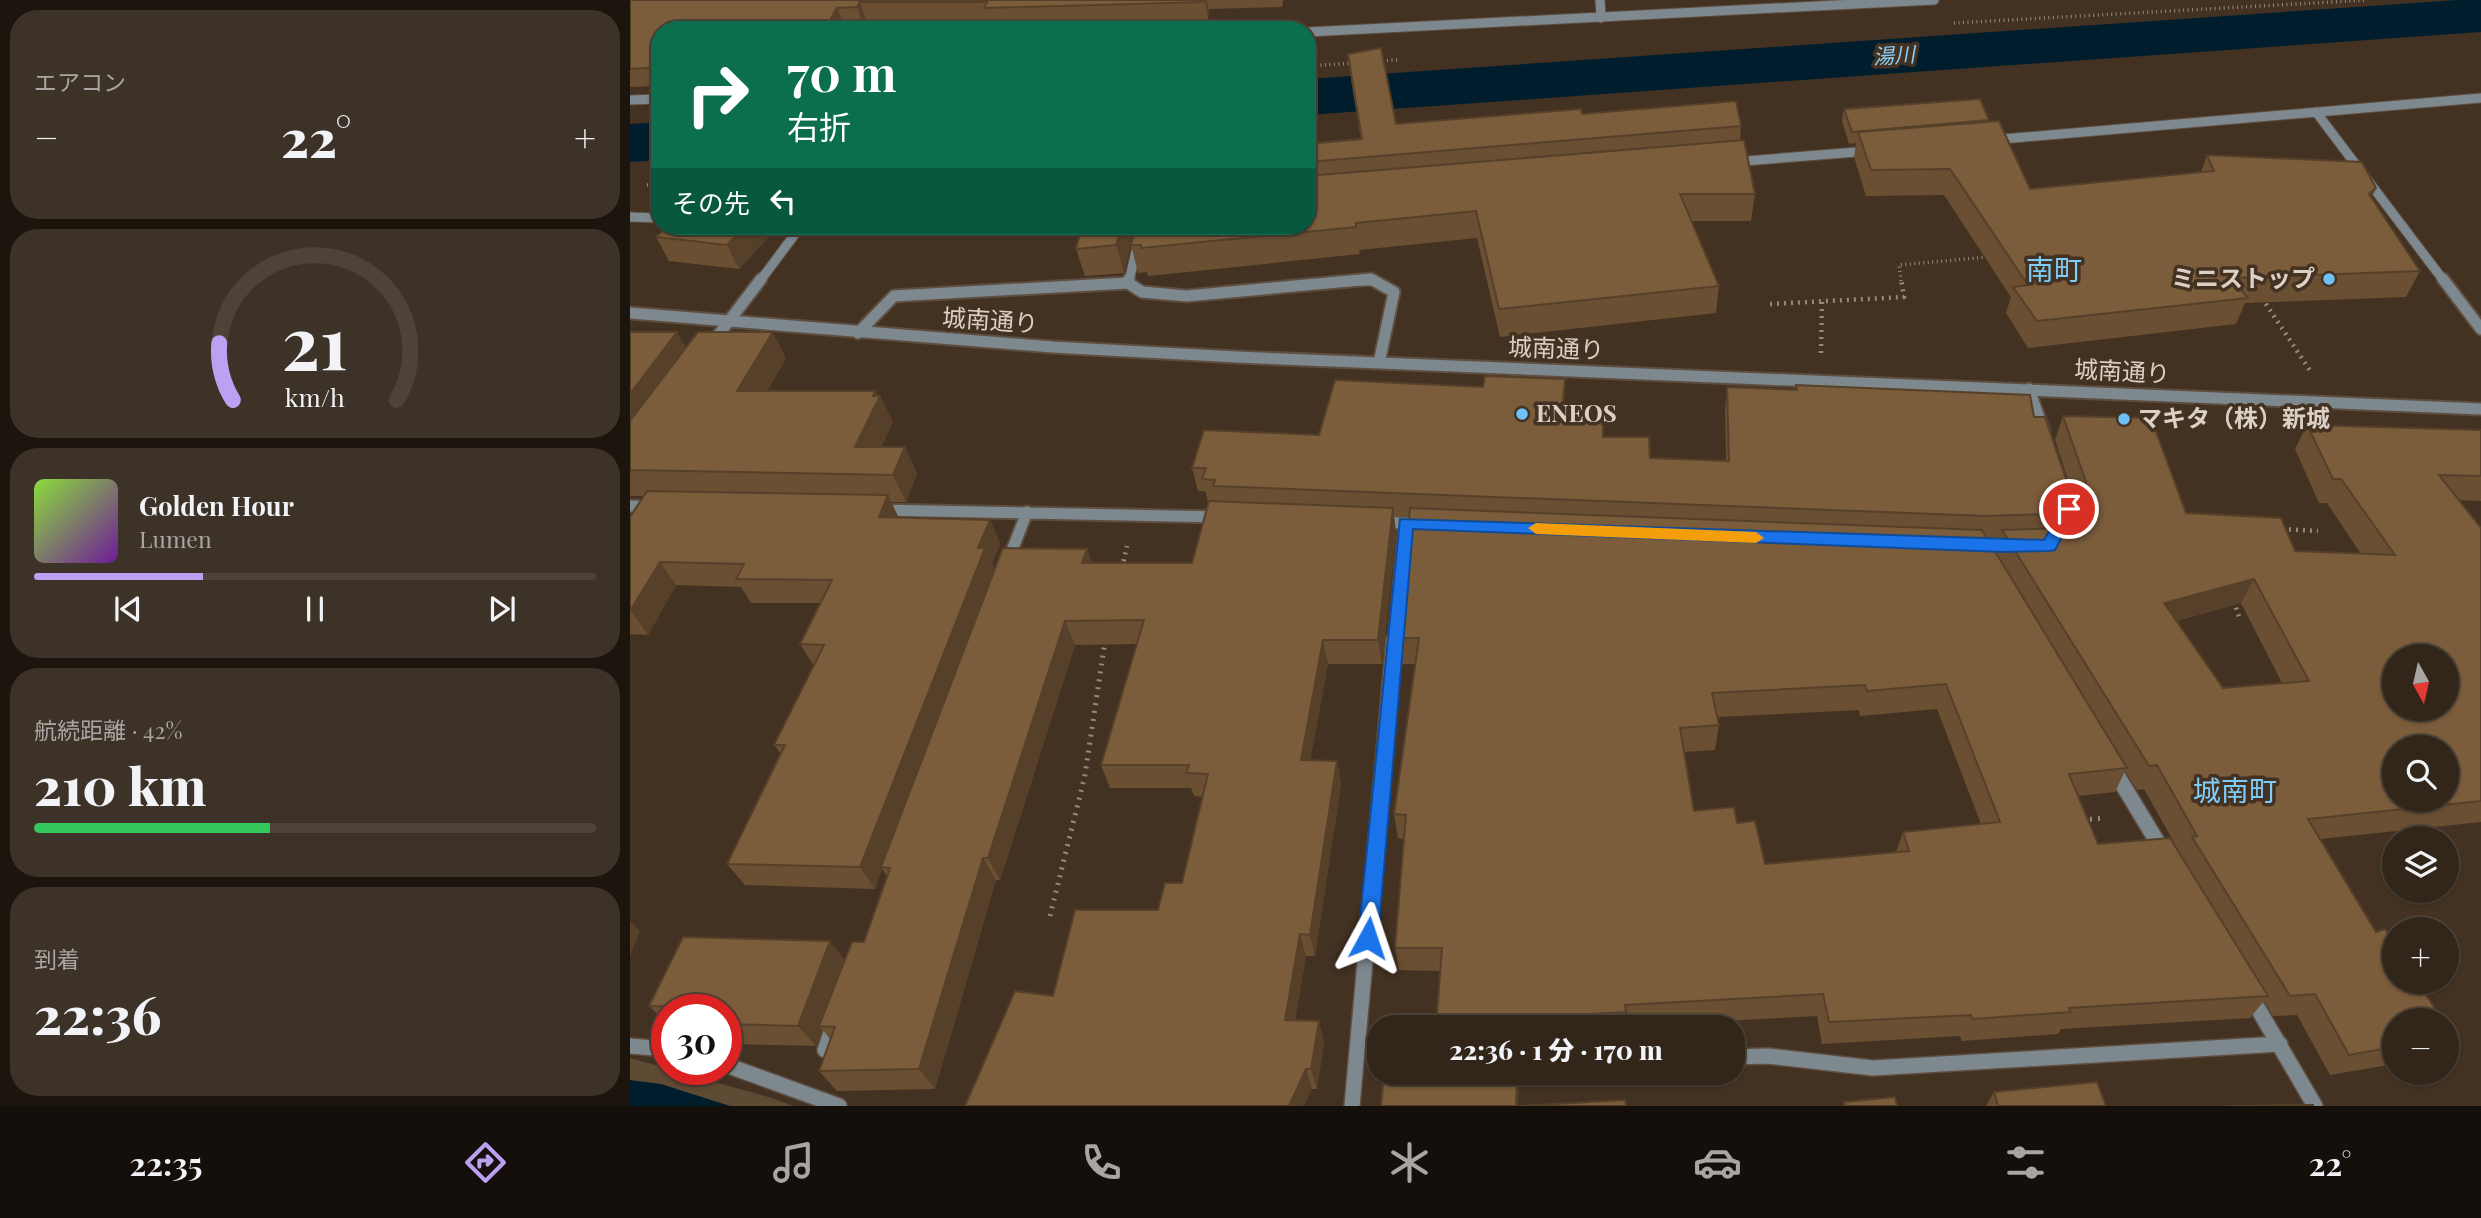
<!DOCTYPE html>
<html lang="ja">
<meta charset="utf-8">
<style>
body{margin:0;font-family:"Playfair Display","Noto Sans JP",serif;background:#3d3227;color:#f1f3f6;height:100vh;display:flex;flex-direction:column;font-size:26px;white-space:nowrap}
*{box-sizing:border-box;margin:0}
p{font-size:23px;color:#a8a5a2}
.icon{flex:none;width:38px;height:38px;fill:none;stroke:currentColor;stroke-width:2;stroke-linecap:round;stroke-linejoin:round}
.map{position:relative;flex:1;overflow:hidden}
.drawer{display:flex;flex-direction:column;gap:10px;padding:10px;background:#1c150e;width:630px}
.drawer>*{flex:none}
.guide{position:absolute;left:21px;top:21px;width:665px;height:214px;border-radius:28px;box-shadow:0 2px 5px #0004,0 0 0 2px #4d4339;background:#0b6e4f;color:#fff;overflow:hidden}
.needle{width:46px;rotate:172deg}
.buttons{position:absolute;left:1752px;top:644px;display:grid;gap:14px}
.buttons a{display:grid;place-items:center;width:77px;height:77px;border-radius:50%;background:#32261a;box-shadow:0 2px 5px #0004,0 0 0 2px #4d4339;font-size:35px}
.speed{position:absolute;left:21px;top:994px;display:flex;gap:14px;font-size:35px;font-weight:700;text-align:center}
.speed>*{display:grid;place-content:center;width:91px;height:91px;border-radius:50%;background:#32261a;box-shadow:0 2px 5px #0004,0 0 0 2px #4d4339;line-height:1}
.speed .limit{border:10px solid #d22;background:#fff;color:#111}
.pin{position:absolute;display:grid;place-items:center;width:60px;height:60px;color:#fff;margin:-30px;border:4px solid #fff;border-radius:50%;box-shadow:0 2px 7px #0007}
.me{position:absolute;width:77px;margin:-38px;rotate:5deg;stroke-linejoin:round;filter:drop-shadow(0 0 5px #0008)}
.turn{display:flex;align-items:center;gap:24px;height:147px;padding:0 21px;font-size:32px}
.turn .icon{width:91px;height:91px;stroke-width:2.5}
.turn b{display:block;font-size:49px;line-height:60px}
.then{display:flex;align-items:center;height:66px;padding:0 21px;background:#0003;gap:14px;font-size:26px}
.big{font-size:52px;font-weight:800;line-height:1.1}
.drawer .widget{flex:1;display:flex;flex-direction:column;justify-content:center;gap:10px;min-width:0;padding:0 24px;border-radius:28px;background:#3d3227}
.drawer .dial{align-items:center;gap:0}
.dial svg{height:182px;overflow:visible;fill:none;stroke:#4d4339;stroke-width:7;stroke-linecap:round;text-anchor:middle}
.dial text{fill:#f1f3f6;stroke:none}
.song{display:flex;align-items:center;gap:21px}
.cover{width:84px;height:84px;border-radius:10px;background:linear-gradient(135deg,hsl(90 70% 55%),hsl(280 70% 35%))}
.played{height:7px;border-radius:4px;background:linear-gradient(90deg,#bca0f2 30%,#4d4339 30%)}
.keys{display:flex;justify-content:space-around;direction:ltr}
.heat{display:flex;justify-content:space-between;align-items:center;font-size:38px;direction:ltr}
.charge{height:10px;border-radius:5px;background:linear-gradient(90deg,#34c759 42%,#4d4339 0)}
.trip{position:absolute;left:737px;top:1015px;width:378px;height:70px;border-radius:28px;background:#32261a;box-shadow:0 2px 5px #0004,0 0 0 2px #4d4339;font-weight:800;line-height:70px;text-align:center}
.tabs{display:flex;height:112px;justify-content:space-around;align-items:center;background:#140f0a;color:#a8a5a2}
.tabs .icon{width:49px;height:49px}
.tabs .active{color:#bca0f2}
.tabs b{font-size:32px;color:#f1f3f6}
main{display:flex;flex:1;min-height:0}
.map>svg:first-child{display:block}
</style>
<main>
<section class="drawer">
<div class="widget"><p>エアコン</p>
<div class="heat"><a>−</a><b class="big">22°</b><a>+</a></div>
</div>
<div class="widget dial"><svg viewBox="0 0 100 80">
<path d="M14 69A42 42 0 1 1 86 69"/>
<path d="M14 69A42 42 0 0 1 8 44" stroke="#bca0f2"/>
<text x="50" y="56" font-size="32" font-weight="700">21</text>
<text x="50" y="72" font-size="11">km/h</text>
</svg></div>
<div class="widget">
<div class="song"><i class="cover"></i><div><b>Golden Hour</b><p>Lumen</p></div></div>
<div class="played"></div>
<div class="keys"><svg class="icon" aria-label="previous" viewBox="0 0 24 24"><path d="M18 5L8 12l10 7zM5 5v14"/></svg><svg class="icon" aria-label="pause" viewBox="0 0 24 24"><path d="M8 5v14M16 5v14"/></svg><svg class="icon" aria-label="next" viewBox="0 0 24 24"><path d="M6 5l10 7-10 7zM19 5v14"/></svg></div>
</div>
<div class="widget"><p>航続距離 · 42%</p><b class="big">210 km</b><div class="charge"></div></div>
<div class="widget"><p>到着</p><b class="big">22:36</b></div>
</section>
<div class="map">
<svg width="1851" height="1106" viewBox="0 0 1851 1106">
<rect width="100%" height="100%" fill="#433222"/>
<path fill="#5f4a33" d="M0 1058 142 1098 164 1106H0Z"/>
<path fill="#001d2e" d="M0 1080 31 1084 100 1106H0Z"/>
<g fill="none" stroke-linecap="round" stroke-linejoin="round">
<path fill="#001d2e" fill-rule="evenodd" d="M1828 0H1851V32L677 115V79Z
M30 122V160L0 162V124Z"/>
<defs>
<path id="minor-far2" d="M970 0 971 18
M677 32 1304 0
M0 100 30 99
M1686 112 1814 281
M1361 140 1851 98
M1103 162 1239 151
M0 217 30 218
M130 281 171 226
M499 281 512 226
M724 281H744"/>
<path id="minor-far1" d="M1813 279 1851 329
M498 283 499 279
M0 313 422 347 607 357 1851 409
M228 333 264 296 498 283 512 292 557 296 741 279 764 292 749 363
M80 346 131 279
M1399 389 1414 432
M0 506 23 507
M248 510 590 517
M748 522 793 524
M1421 542 1439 509 1430 482
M378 561 397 512
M764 641 775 523"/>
<path id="minor" d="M1482 767 1534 853
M1620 995 1685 1106
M0 1046 37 1049
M195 1050 204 1024
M1102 1057 1138 1056 1243 1068 1650 1044
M96 1065 209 1106
M722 1106 764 640"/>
</defs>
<use href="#minor-far2" stroke="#5e4e40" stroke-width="11"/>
<use href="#minor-far1" stroke="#5e4e40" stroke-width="15"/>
<use href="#minor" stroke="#5e4e40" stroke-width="18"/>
<path stroke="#96897c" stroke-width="3.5" stroke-dasharray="1 3.5" stroke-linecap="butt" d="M1324 23 1737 0
M546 30 550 17
M748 61 767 60
M677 66 725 63
M17 185H30
M1271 281 1269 265 1358 257"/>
<path stroke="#96897c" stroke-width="4.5" stroke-dasharray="2 5" stroke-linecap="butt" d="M1632 298 1681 372
M1140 304 1274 297 1271 279
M1191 353 1192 301
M1652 529 1688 531
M492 568 497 546
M1604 601 1610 620"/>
<path stroke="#96897c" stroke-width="5" stroke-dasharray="2 6" stroke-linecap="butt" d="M1452 820 1475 818
M420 916 455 775 475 641"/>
<use href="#minor-far2" stroke="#7e888f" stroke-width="9"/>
<use href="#minor-far1" stroke="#7e888f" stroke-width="11"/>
<use href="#minor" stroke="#7e888f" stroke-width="15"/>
</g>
<path fill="#6a4f33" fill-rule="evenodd" d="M0 0H653L652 7 579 9 578 20 359 25 358 19 236 20 233 24 214 25 211 30H30V86L0 87Z
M718 54 766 124 952 114 1111 126 1110 140 1125 194 1121 221H1061L1089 286 1086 313 870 337 847 238 729 250 730 254 518 276 517 272 508 273 501 245 677 226V144L731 140 721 79Z
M1214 109 1359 120 1400 189 1571 172 1577 155 1742 198 1790 271 1776 297 1615 303 1606 324 1398 348 1376 313 1381 297 1314 195 1236 196 1224 157 1226 143 1219 144 1212 121Z
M38 226H138L142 233 109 269 39 261 26 237Z
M452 226H505L494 273 455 276 446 249Z
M0 332 56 348 156 358 137 391H245L248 396H250L263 422 251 447H275L287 474 276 502H261L269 518 360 520 370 544 362 563 365 570 457 549 462 563H562L578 502 575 491H568L562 468 689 435 935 402 933 421 1020 458 1096 461 1095 410 1097 387 1165 390 1166 385 1404 417 1430 508 1419 529 1432 528 1446 504 1425 440 1433 416 1556 513 1665 551 1731 554 1697 503H1689L1665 449 1677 425 1851 430V501L1829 500 1851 528V822L1690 839 1764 1020V1064L1700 1075 1667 1015 1643 1016 1634 1001 1620 1018 1431 1029 1428 1034 1332 1041 1330 1036 1192 1044 1187 1016 995 1026V1027H806L810 971 769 970 765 948 774 839 768 838 764 814 785 664H772L769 638 779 516H764L766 533 752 664H698L680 761H707L711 784 685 956H676L665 1020 694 1041 687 1089H682L423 996 528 910 552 883 573 797 564 796 561 788H480L471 765 507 644 445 645 370 880H366L305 1089 207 1091 189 1071 200 1039 192 1029 186 1046 100 1044 96 1040V1010H37V1023L19 1006 215 960 234 942 257 876 252 869 245 889 115 885 97 864 151 754 144 745 184 666 170 644 191 603H121L111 587 46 585 18 635 0 634V517L13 496H0ZM1358 538H1369L1365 550ZM1611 603 1652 683 1593 688 1546 621ZM1307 709 1351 824 1273 832 1266 852 1135 864 1107 823 1064 811 1054 752 1085 750 1089 725 1087 717 1229 710 1230 716ZM1495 771 1507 790 1514 789 1551 855 1468 844 1448 796 1485 792Z
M1364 1092 1476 1106H1356Z"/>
<path fill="#564029" d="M575 0H577L579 9 578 20Z
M230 2 236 20 233 24 227 7Z
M207 8 214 25 211 30H194Z
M1746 188 1734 214 1739 194Z
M115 226H138L142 233 109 269 97 245Z
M491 226H505L494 273 486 245Z
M47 332 62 358 0 443V394Z
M143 332 156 358 121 417 107 391Z
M935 379V402L931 444V421Z
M245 391 249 399 250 396 263 422 238 474 225 447Z
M275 447 287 474 276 502 263 475Z
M1438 485 1430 508 1414 537 1422 514Z
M258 495 269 519 249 517Z
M763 508 766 533 752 664 748 640Z
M360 520 370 544 362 563 365 572 251 867 252 869 245 889 230 867 348 548Z
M457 549 466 574 452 563Z
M30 562 46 585 18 635 1 611Z
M1624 579 1611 603 1522 627 1534 603Z
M435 621 445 645 370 880 358 858Z
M693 640 698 664 676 784 671 760Z
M707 761 711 784 685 956 680 935Z
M353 858 366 880 305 1089 289 1069Z
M0 921 10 931 0 956Z
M670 934 676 956 662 1040 655 1020Z
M200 941 217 963 189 1026 192 1029 186 1046 168 1026Z
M689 1021 694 1041 687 1089 681 1069Z
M676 1069 682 1089 674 1106H659Z
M887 1073H889L888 1106H886Z"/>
<path fill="#7b5c3b" stroke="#564029" stroke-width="2" fill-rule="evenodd" d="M0 0H575L574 2 354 8 357 2H230L227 7 207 8 194 30H30V67L0 69Z
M751 48 766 124 951 109 952 114 1106 101 1111 126 677 162V144L732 139 718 54Z
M1350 99 1359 120 1222 132 1214 109Z
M1369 121 1400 189 1584 171 1577 155 1732 162 1746 188 1739 194 1790 271 1601 278 1618 298 1407 321 1383 287 1398 285 1320 169 1241 170 1228 132Z
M1114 140 1125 194H1050L1089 286 869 309 846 211 726 223V227L511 248V245H501L506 226H677V176Z
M38 226H115L97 245 26 237Z
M452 226H491L486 245 446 249Z
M0 332H47L0 394Z
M68 332H143L107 391H245L243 396H250L225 447H275L263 475 0 470V421Z
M855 376 935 379 931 421 973 422V437H1019L1020 458 1099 461 1097 387 1167 390 1166 385 1400 395 1404 417H1415L1438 485 1422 514 1356 516 583 486 585 480 572 479 576 468H562L574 430 689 435 705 380 853 387Z
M1433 416 1521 418 1556 513 1651 518 1665 551 1765 555 1711 479H1703L1677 425 1851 430V476L1809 475 1851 528V801L1678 819 1746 932 1755 929 1764 943V982H1788L1812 1020H1764V1047L1719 1055 1685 994 1660 996 1562 837 1567 836 1527 765 1519 766 1372 530 1432 528 1456 489V482ZM1624 579 1679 681 1593 688 1534 603ZM1764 656H1816V709H1764ZM1764 747H1816V800H1764Z
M17 491 258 495 249 517 360 520 348 548H355L230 867 97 864 155 745H144L194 645 170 644 202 580 106 579 114 564 30 562 0 611V517Z
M579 501 763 508 748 640H693L671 760 707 761 680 935 670 934 655 1020 689 1021 681 1069H676L659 1106H335L385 991 423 996 445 910H528L535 883H552L578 774 556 773 559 765H471L514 620 435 621 358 858H353L289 1069 189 1071 205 1027 189 1026 222 942H234L260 868 251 867 373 548 457 549 452 563H562Z
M780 508 1352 530 1497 768 1439 774 1468 844 1540 838 1638 996 1439 1008 1441 1012 1342 1019 1341 1015 1199 1022 1193 994 995 1005 996 1012 889 1018V1027H806L812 948H765L776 815 764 814 789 638H769ZM1316 684 1370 822 1273 832 1279 851 1135 864 1125 821 1107 823 1104 807 1064 811 1050 728 1089 725 1082 693 1235 685 1237 691Z
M53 937 200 941 168 1026 96 1024V1010H85L86 1008 19 1006Z
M1816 1028 1822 1037 1816 1038Z
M754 1073H887L886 1106H751Z
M1467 1082 1476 1106H1368L1364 1092Z
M1265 1097 1267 1106H1215L1214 1102Z
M995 1100 996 1106H891Z
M1683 1105V1106H1596Z"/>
<path fill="#1a73e8" stroke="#114b97" stroke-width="2" d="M1439 504 1447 509 1425 550 1419 551 1373 552 783 529 748 938 745 944 738 947 731 944 728 938 770 519 1414 540 1434 505Z"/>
<path fill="#f59e0b" d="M906 523 1126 532 1134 538 1126 543 906 534 898 528Z"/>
<g fill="#6dc2f3" stroke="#433222" stroke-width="2.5">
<circle cx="1699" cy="279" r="7"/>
<circle cx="892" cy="414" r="7"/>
<circle cx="1494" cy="419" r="7"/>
</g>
<g text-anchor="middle" stroke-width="7" stroke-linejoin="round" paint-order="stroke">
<g font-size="21" font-style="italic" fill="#89cff9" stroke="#433222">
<text transform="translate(1264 56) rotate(-4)" y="7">湯川</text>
</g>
<g font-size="24" font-weight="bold" fill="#dad0c6" stroke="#433222" text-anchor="start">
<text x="1685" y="287" text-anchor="end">ミニストップ</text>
<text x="906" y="422">ENEOS</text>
<text x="1508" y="427">マキタ（株）新城</text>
</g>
<g font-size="24" fill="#dad0c6" stroke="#433222">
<text transform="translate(360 321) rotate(4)" y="8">城南通り</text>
<text transform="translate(926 349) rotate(2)" y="8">城南通り</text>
<text transform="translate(1492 372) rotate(3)" y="8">城南通り</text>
</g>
<g font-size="28" fill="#7eccf9" stroke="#433222">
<text x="1424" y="280">南町</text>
<text x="1605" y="801">城南町</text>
</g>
</g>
</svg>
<div class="buttons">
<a><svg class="needle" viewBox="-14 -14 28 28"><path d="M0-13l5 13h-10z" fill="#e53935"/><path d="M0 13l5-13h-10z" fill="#a8a5a2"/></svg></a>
<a><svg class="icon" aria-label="search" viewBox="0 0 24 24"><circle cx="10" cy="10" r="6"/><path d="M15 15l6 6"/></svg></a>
<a><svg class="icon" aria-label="layers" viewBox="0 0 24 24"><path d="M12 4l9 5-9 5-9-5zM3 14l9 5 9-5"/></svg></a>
<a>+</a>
<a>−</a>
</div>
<div class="speed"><div class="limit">30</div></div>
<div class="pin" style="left:1439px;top:509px;background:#d93025"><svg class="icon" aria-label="arrive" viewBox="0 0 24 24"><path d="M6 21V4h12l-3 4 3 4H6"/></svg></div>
<svg class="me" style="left:738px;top:938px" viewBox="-20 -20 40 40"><path d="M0-17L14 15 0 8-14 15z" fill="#1a73e8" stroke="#fff" stroke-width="4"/></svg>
<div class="trip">22:36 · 1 分 · 170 m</div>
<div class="guide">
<div class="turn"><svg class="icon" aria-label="right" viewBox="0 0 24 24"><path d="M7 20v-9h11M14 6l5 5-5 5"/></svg><div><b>70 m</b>右折</div></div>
<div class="then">その先<svg class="icon" aria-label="left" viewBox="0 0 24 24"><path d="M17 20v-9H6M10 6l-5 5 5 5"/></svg></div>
</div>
</div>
</main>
<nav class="tabs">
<b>22:35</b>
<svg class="icon active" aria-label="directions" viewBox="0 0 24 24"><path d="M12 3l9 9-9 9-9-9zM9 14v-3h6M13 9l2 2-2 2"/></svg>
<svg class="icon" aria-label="music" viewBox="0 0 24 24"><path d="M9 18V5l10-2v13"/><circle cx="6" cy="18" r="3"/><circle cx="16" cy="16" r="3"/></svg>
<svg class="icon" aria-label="phone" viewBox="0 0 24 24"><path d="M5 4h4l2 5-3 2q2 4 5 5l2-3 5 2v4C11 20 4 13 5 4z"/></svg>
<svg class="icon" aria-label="climate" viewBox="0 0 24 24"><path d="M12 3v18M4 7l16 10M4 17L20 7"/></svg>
<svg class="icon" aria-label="car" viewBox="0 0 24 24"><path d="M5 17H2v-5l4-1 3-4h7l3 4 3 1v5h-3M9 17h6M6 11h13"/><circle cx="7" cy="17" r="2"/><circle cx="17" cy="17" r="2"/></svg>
<svg class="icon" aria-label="filters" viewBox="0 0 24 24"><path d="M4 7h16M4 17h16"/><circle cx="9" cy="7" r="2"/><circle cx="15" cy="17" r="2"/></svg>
<b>22°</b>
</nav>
